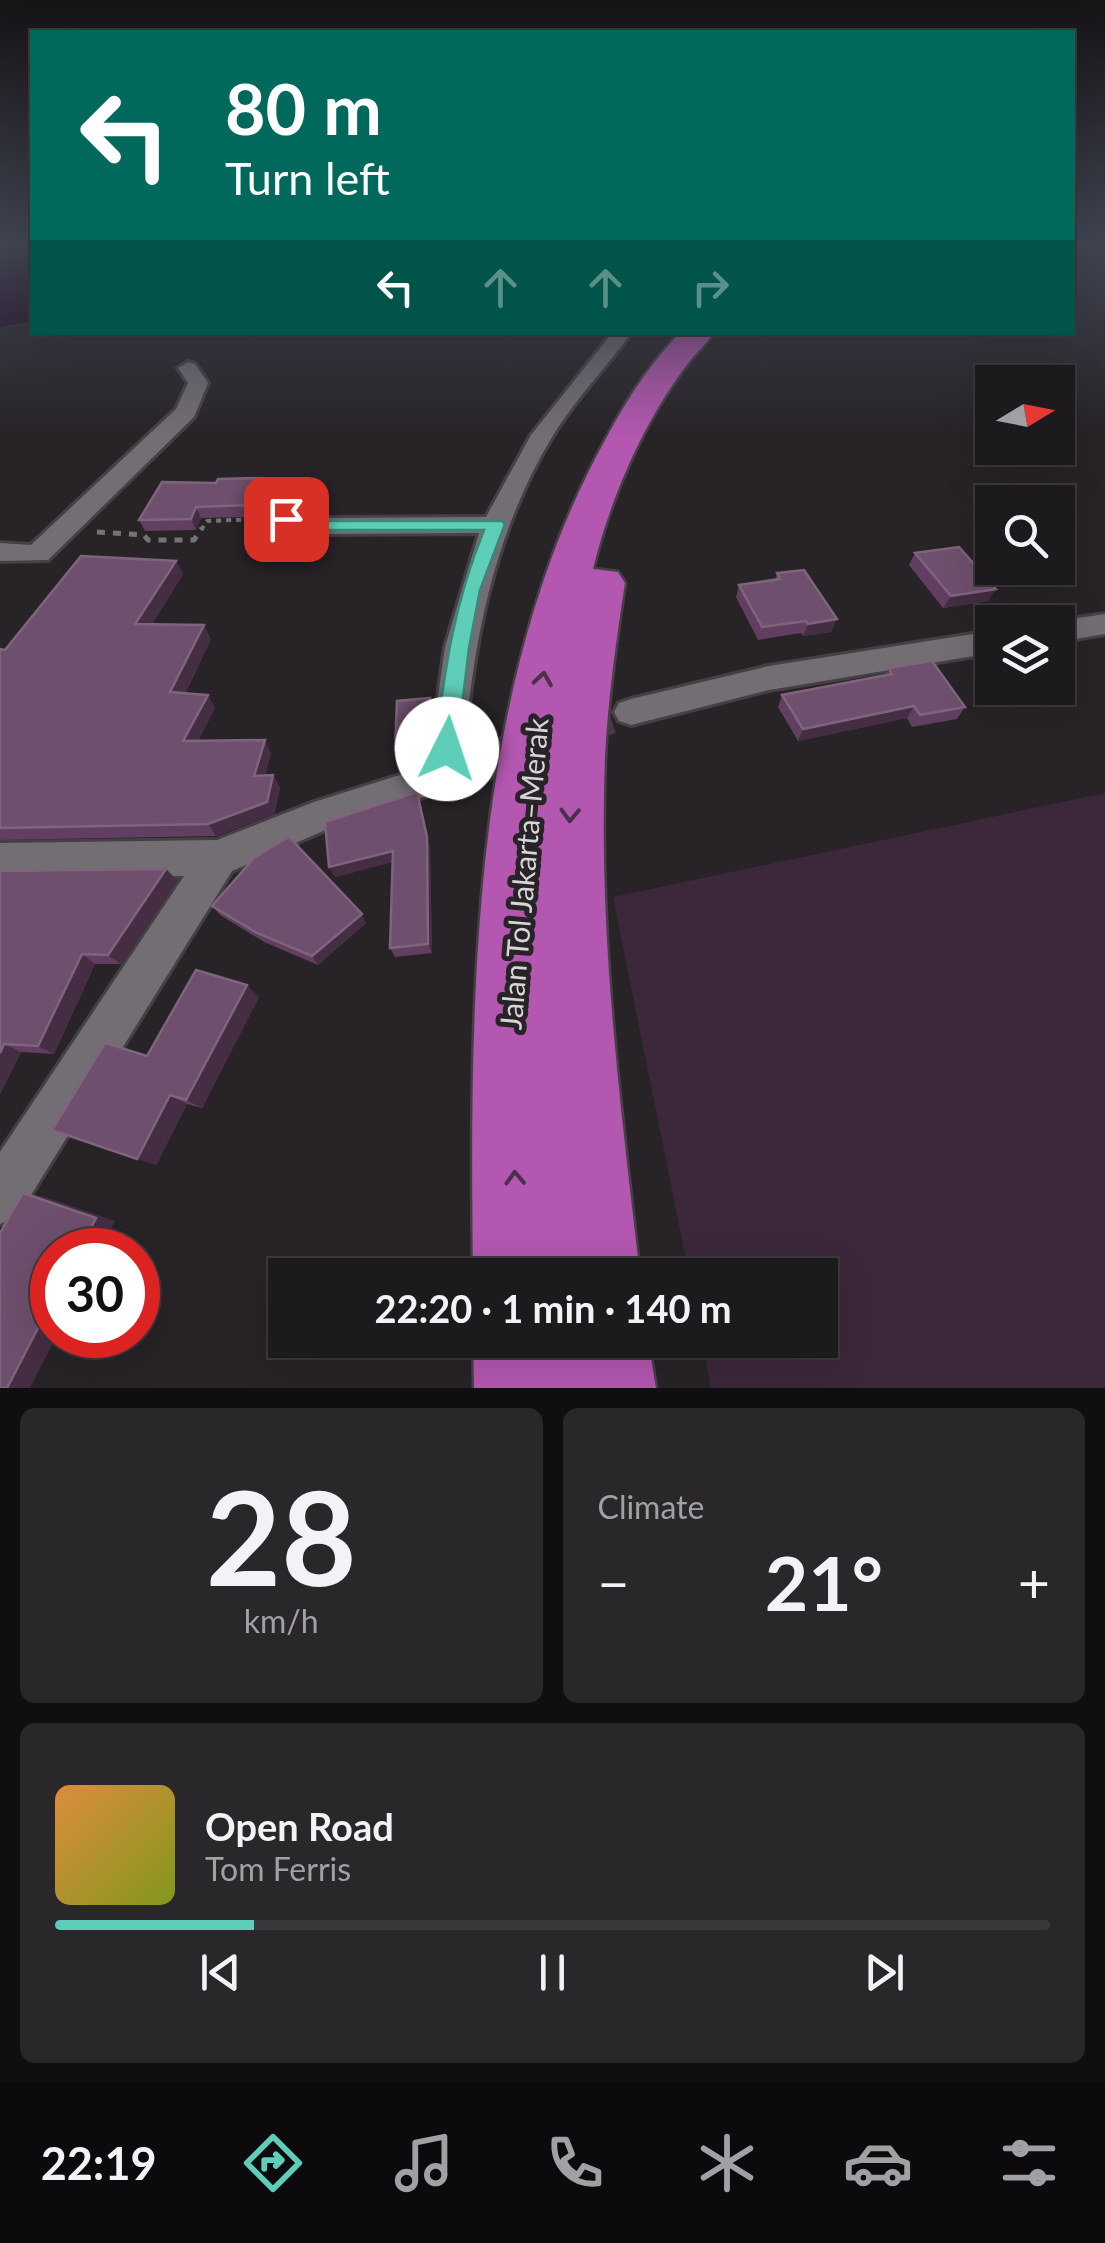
<!DOCTYPE html>
<meta charset="utf-8">
<style>
body{margin:0;font-family:Lato,sans-serif;background:#2a272a;color:#f1f3f6;height:100vh;display:flex;flex-direction:column;font-size:38px;white-space:nowrap}
*{box-sizing:border-box;margin:0}
p{font-size:32px;color:#a0a1a4}
.icon{flex:none;width:55px;height:55px;fill:none;stroke:currentColor;stroke-width:2;stroke-linecap:round;stroke-linejoin:round}
.map{position:relative;height:1388px;overflow:hidden}
.sheet{display:flex;flex-direction:column;gap:20px;padding:20px;background:#100e10;flex:1}
.sheet>*{flex:none}
.hud{position:absolute;left:30px;top:30px;width:1045px;height:305px;border-radius:0px;box-shadow:0 10px 40px #0002,0 0 0 2px #3b383b;background:#00695c;color:#fff;overflow:hidden}
.needle{width:65px;rotate:80deg}
.fabs{position:absolute;left:975px;top:365px;display:grid;gap:20px}
.fabs a{display:grid;place-items:center;width:100px;height:100px;border-radius:0px;background:#1d1a1d;box-shadow:0 10px 40px #0002,0 0 0 2px #3b383b;font-size:50px}
.speed{position:absolute;left:30px;top:1228px;display:flex;gap:20px;font-size:50px;font-weight:700;text-align:center}
.speed>*{display:grid;place-content:center;width:130px;height:130px;border-radius:50%;background:#1d1a1d;box-shadow:0 10px 40px #0002,0 0 0 2px #3b383b;line-height:1}
.speed .limit{border:15px solid #d22;background:#fff;color:#111}
.pin{position:absolute;display:grid;place-items:center;width:85px;height:85px;color:#fff;margin:-42px;border-radius:20px;box-shadow:0 5px 15px #0006}
.me{position:absolute;width:110px;margin:-55px;rotate:4deg;stroke-linejoin:round;filter:drop-shadow(0 0 8px #0008)}
.turn{display:flex;align-items:center;gap:35px;height:210px;padding:0 30px;font-size:45px}
.turn .icon{width:130px;height:130px;stroke-width:2.5}
.turn b{display:block;font-size:70px;line-height:85px}
.lanes{display:flex;align-items:center;height:95px;padding:0 30px;background:#0003;justify-content:center;gap:50px;direction:ltr}
.lanes .off{opacity:.35}
.big{font-size:75px;font-weight:700;line-height:1.1}
.sheet .widget{flex:1;display:flex;flex-direction:column;justify-content:center;gap:15px;min-width:0;padding:0 35px;border-radius:15px;background:#2a272a}
.sheet .dial{align-items:center;gap:0}
.dial b{font-size:130px;line-height:1}
.song{display:flex;align-items:center;gap:30px}
.cover{width:120px;height:120px;border-radius:15px;background:linear-gradient(135deg,hsl(30 70% 55%),hsl(70 70% 35%))}
.played{height:10px;border-radius:5px;background:linear-gradient(90deg,#5eceb8 20%,#3b383b 20%)}
.keys{display:flex;justify-content:space-around;direction:ltr}
.heat{display:flex;justify-content:space-between;align-items:center;font-size:55px;direction:ltr}
.sheet .tiles{flex:1;display:grid;gap:20px;grid-template-columns:1fr 1fr}
.widget:last-child{grid-column:span 2}
.trip{position:absolute;left:268px;top:1258px;width:570px;height:100px;border-radius:0px;background:#1d1a1d;box-shadow:0 10px 40px #0002,0 0 0 2px #3b383b;font-weight:700;line-height:100px;text-align:center}
.menu{display:flex;height:160px;justify-content:space-around;align-items:center;background:#0c0a0c;color:#a0a1a4}
.menu .icon{width:70px;height:70px}
.menu .current{color:#5eceb8}
.menu b{font-size:45px;color:#f1f3f6}
.map>svg:first-child{display:block}
</style>
<div class="map">
<svg width="1105" height="1388" viewBox="0 0 1105 1388">
<rect width="100%" height="100%" fill="#272327"/>
<path fill="#3c273b" d="M1105 793V1388H711L702 1340H820V1275H689L613 897Z"/>
<path fill="#1f011f" d="M0 243H32V321L0 327Z"/>
<g fill="none" stroke-linecap="round" stroke-linejoin="round">
<path stroke="#413e41" stroke-width="30" stroke-dasharray="30 15" stroke-linecap="butt" d="M540 743 631 712"/>
<path stroke="#413e41" stroke-width="39" stroke-dasharray="39 20" stroke-linecap="butt" d="M474 766 547 741"/>
<defs>
<path id="minor" d="M613 332H632C606 368 575 399 552 437 493 535 473 642 464 754L474 751 486 756 492 766 486 776 323 831 232 871 18 1216 0 1224V1152L184 876 0 879V843L217 840 314 802 428 766 445 647 479 533 322 534 285 530 273 519 286 511 322 518 486 517 531 435Z
M188 362 195 364 208 383 194 417 48 560 0 561V543L31 545 176 409 188 383 178 368Z
M1105 614V634L1058 642V622H1051Z
M992 631V653L769 690 631 725 619 721 614 712 619 703 631 699 769 666Z"/>
<path id="motorway" d="M681 332H714C707 343 697 352 689 362 644 420 610 499 593 569L618 572 625 583C616 641 608 699 605 757 598 931 620 1103 640 1275H473C470 1012 469 711 589 471 614 422 641 372 681 332Z
M473 1340H648L656 1388H474Z"/>
</defs>
<use href="#minor" stroke="#444044" stroke-width="6"/>
<use href="#motorway" stroke="#444044" stroke-width="5"/>
<path stroke="#767376" stroke-width="4" stroke-dasharray="5 5" stroke-linecap="butt" d="M201 530 207 521 261 519"/>
<path stroke="#767376" stroke-width="5" stroke-dasharray="8 8" stroke-linecap="butt" d="M97 532 144 535 148 540H194L202 528"/>
<use href="#minor" fill="#736e73" fill-rule="evenodd"/>
<use href="#motorway" fill="#b357b0" fill-rule="evenodd"/>
</g>
<path fill="#623f60" d="M265 489 256 517 201 518 196 530 145 531 139 520Z
M915 553 996 589 988 601 943 608 909 565Z
M176 561 183 574 152 624 211 639 185 694 215 708 198 741 271 753 265 776 273 775 280 788 274 814 216 836 0 840V649L5 650Z
M777 573 837 619 831 632 803 636 801 633 758 640 736 597 739 585 775 580Z
M889 668 965 707 957 719 912 727 907 718 798 741 778 707 782 695 885 675Z
M430 698 432 710 425 760 399 762 395 750Z
M430 848 432 953 395 957 390 948 392 862 335 877 329 867Z
M166 869 177 880 121 964H95L54 1054 21 1052 0 1094V871Z
M212 906 366 923 318 965 264 942 220 915Z
M259 997 202 1108 187 1104 156 1165 147 1056Z"/>
<path fill="#452d44" d="M261 478 265 489 256 517 251 505Z
M196 507 201 518 196 530 191 519Z
M176 561 183 574 144 638 135 624Z
M996 589 988 601 943 608 951 596Z
M837 619 831 632 803 636 808 624Z
M204 625 211 639 179 706 170 692Z
M208 695 215 708 192 754 183 741Z
M430 698 432 710 425 760 422 748Z
M914 706 907 718 798 741 803 729Z
M265 740 271 753 262 788 254 776Z
M273 775 280 788 274 814 216 836 208 824Z
M420 803 430 848 432 953 428 944Z
M393 851 397 861 335 877 329 867Z
M166 869 177 880 121 964 108 955Z
M362 914 366 923 318 965 312 956Z
M82 954 95 964 54 1054 38 1046Z
M247 985 259 997 202 1108 186 1100Z
M4 1044 21 1052 0 1094V1053Z
M170 1095 187 1104 156 1165 137 1159Z
M23 1193 45 1197 115 1221 100 1250H79Z
M52 1301V1335H57L30 1388H7Z"/>
<path fill="#6e4f6d" stroke="#7f647d" stroke-width="2.5" d="M261 478 251 505 196 507 191 519 139 520 162 482 216 483 218 479Z
M959 547 996 589 951 596 915 553Z
M81 556 176 561 135 624 204 625 170 692 208 695 183 741 265 740 254 776 273 775 267 802 208 824 0 828V649L5 650Z
M804 570 837 619 808 624 806 621 762 627 739 585 780 579 777 573Z
M932 661 965 707 920 715 914 706 803 729 782 695 892 674 889 668Z
M430 698 422 748 395 750 397 701Z
M417 792 427 837 428 944 390 948 393 851 329 867 325 822Z
M289 837 362 914 312 956 257 933 212 906 255 857Z
M166 869 108 955 82 954 38 1046 4 1044 0 1053V871Z
M196 970 247 985 186 1100 170 1095 137 1159 52 1130 105 1043 147 1056Z
M23 1193 96 1218 79 1250H52V1301L7 1388H0V1233Z"/>
<defs><path id="oneway-chevron" d="M-2-3.5L2.5 0L-2 3.5" fill="none" stroke-width="1.6" stroke-linecap="round" stroke-linejoin="round" transform="scale(2.5)"/></defs>
<g stroke="#4a3049">
<use href="#oneway-chevron" transform="translate(543 679) rotate(-81)"/>
<use href="#oneway-chevron" transform="translate(570 815) rotate(92)"/>
<use href="#oneway-chevron" transform="translate(515 1178) rotate(-92)"/>
</g>
<linearGradient id="sky" x2="0" y2="1"><stop stop-color="#151315"/><stop offset="0.56" stop-color="#414552"/><stop offset="1" stop-color="#414552" stop-opacity="0"/></linearGradient>
<rect width="1105" height="437" fill="url(#sky)"/>
<path fill="#5eceb8" stroke="#3d8678" stroke-width="2.5" d="M286 514 322 521H502L505 524 480 590 469 648 456 756H439L435 749C445 667 453 607 484 530H294L276 519Z"/>
<g text-anchor="middle" stroke-width="10" stroke-linejoin="round" paint-order="stroke">
<g font-size="30" fill="#d7d5d7" stroke="#272327">
<text transform="translate(525 874) rotate(-85)" y="10">Jalan Tol Jakarta–Merak</text>
</g>
</g>
</svg>
<div class="fabs">
<a><svg class="needle" viewBox="-14 -14 28 28"><path d="M0-13l5 13h-10z" fill="#e53935"/><path d="M0 13l5-13h-10z" fill="#a0a1a4"/></svg></a>
<a><svg class="icon" aria-label="search" viewBox="0 0 24 24"><circle cx="10" cy="10" r="6"/><path d="M15 15l6 6"/></svg></a>
<a><svg class="icon" aria-label="layers" viewBox="0 0 24 24"><path d="M12 4l9 5-9 5-9-5zM3 14l9 5 9-5"/></svg></a>
</div>
<div class="speed"><div class="limit">30</div></div>
<div class="pin" style="left:286px;top:519px;background:#d93025"><svg class="icon" aria-label="arrive" viewBox="0 0 24 24"><path d="M6 21V4h12l-3 4 3 4H6"/></svg></div>
<svg class="me" style="left:447px;top:749px" viewBox="-20 -20 40 40"><circle r="19" fill="#fff"/><path d="M0-13L10 11 0 6-10 11z" fill="#5eceb8"/></svg>
<div class="trip">22:20 · 1 min · 140 m</div>
<div class="hud">
<div class="turn"><svg class="icon" aria-label="left" viewBox="0 0 24 24"><path d="M17 20v-9H6M10 6l-5 5 5 5"/></svg><div><b>80 m</b>Turn left</div></div>
<div class="lanes"><svg class="icon" aria-label="left" viewBox="0 0 24 24"><path d="M17 20v-9H6M10 6l-5 5 5 5"/></svg><svg class="icon off" aria-label="ahead" viewBox="0 0 24 24"><path d="M12 20V5M6 11l6-6 6 6"/></svg><svg class="icon off" aria-label="ahead" viewBox="0 0 24 24"><path d="M12 20V5M6 11l6-6 6 6"/></svg><svg class="icon off" aria-label="right" viewBox="0 0 24 24"><path d="M7 20v-9h11M14 6l5 5-5 5"/></svg></div>
</div>
</div>
<section class="sheet">
<div class="tiles">
<div class="widget dial"><b>28</b><p>km/h</p></div>
<div class="widget"><p>Climate</p>
<div class="heat"><a>−</a><b class="big">21°</b><a>+</a></div>
</div>
<div class="widget">
<div class="song"><i class="cover"></i><div><b>Open Road</b><p>Tom Ferris</p></div></div>
<div class="played"></div>
<div class="keys"><svg class="icon" aria-label="previous" viewBox="0 0 24 24"><path d="M18 5L8 12l10 7zM5 5v14"/></svg><svg class="icon" aria-label="pause" viewBox="0 0 24 24"><path d="M8 5v14M16 5v14"/></svg><svg class="icon" aria-label="next" viewBox="0 0 24 24"><path d="M6 5l10 7-10 7zM19 5v14"/></svg></div>
</div>
</div>
</section>
<nav class="menu">
<b>22:19</b>
<svg class="icon current" aria-label="directions" viewBox="0 0 24 24"><path d="M12 3l9 9-9 9-9-9zM9 14v-3h6M13 9l2 2-2 2"/></svg>
<svg class="icon" aria-label="music" viewBox="0 0 24 24"><path d="M9 18V5l10-2v13"/><circle cx="6" cy="18" r="3"/><circle cx="16" cy="16" r="3"/></svg>
<svg class="icon" aria-label="phone" viewBox="0 0 24 24"><path d="M5 4h4l2 5-3 2q2 4 5 5l2-3 5 2v4C11 20 4 13 5 4z"/></svg>
<svg class="icon" aria-label="climate" viewBox="0 0 24 24"><path d="M12 3v18M4 7l16 10M4 17L20 7"/></svg>
<svg class="icon" aria-label="car" viewBox="0 0 24 24"><path d="M5 17H2v-5l4-1 3-4h7l3 4 3 1v5h-3M9 17h6M6 11h13"/><circle cx="7" cy="17" r="2"/><circle cx="17" cy="17" r="2"/></svg>
<svg class="icon" aria-label="filters" viewBox="0 0 24 24"><path d="M4 7h16M4 17h16"/><circle cx="9" cy="7" r="2"/><circle cx="15" cy="17" r="2"/></svg>
</nav>
